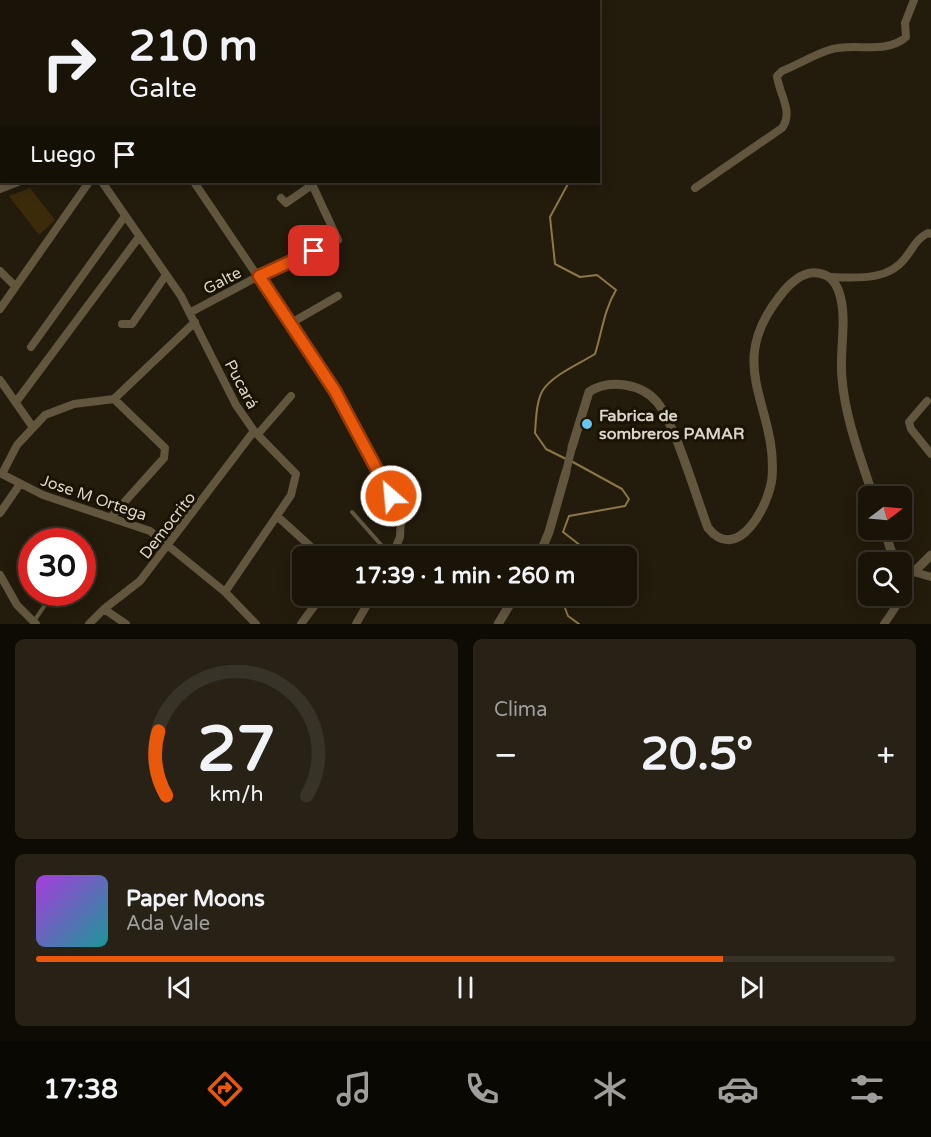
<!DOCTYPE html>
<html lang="es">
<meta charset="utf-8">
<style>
body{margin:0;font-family:"Varela Round",sans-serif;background:#272116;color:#f1f3f6;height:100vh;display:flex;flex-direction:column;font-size:22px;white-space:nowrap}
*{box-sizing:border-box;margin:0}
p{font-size:20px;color:#9f9e9c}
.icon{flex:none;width:33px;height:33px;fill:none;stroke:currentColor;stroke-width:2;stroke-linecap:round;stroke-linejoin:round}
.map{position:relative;height:624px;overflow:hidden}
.details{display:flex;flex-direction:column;gap:15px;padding:15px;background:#0e0b04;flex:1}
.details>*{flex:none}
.hud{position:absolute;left:0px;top:0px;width:600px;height:183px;box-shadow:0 3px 15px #0003,0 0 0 2px #383329;background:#1a1408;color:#f1f3f6;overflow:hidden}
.needle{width:39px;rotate:74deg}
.fabs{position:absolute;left:858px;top:486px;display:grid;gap:12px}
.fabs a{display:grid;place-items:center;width:54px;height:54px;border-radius:9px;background:#1a1408;box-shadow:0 3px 15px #0003,0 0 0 2px #383329;font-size:30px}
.speed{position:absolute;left:18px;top:528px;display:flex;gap:12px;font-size:30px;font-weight:700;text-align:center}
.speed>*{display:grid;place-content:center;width:78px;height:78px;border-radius:50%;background:#1a1408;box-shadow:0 3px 15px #0003,0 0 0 2px #383329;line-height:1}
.speed .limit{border:9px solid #d22;background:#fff;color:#111}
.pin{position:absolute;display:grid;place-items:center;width:51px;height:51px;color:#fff;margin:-26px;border-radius:12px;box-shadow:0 3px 9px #0006}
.me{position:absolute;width:66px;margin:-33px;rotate:333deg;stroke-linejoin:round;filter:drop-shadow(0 0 4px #0008)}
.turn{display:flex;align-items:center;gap:21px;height:126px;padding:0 30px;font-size:27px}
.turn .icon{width:78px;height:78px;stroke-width:2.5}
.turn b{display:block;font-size:42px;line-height:51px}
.then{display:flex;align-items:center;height:57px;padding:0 30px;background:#0003;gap:12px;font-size:22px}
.big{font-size:45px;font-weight:800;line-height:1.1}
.details .card{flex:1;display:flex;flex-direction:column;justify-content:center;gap:9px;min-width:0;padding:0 21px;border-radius:9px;background:#272116}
.details .dial{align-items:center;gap:0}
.dial svg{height:156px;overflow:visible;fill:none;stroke:#383329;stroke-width:7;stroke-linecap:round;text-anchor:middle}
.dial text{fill:#f1f3f6;stroke:none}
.song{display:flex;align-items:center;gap:18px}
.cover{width:72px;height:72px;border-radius:9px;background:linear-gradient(135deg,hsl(280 70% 55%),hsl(180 70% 35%))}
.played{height:6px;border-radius:3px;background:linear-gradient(90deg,#ea580c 80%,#383329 80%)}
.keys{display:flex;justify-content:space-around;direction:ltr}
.heat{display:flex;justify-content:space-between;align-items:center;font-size:33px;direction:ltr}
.details .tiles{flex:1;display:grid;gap:15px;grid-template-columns:1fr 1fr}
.card:last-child{grid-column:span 2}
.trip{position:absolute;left:292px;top:546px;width:345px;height:60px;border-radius:9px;background:#1a1408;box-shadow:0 3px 15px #0003,0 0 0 2px #383329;font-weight:800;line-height:60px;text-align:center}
.dock{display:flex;height:96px;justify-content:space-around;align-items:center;background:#0a0803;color:#9f9e9c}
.dock .icon{width:42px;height:42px}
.dock .on{color:#ea580c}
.dock b{font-size:27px;color:#f1f3f6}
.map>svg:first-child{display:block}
</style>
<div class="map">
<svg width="931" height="624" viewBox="0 0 931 624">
<rect width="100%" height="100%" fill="#231b0b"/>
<path fill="#3b2b0a" d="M30 188 55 220 39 235 9 196Z"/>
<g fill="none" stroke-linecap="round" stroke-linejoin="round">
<path stroke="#8d774a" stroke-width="2" d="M518 2 519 0
M566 459 546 449 535 433C536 421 536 401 543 390 554 374 579 364 595 354 602 332 604 310 616 290L597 275 580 277 555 264 550 217 569 182
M571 461 622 489 629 499 625 506 569 516 563 532 594 556
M567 596 562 600 568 616 579 624"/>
<path stroke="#5c5446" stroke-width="1.5" stroke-dasharray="4.5 3" stroke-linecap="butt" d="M215 0 216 2"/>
<path stroke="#62563f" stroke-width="4" d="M352 512 391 556
M34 621 54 592"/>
<path stroke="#62563f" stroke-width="8" d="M74 0 75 2
M24 2 27 0
M59 2 61 0
M0 16 2 15
M0 135 2 137
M102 182 181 296 236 405 254 431 296 474 291 495 225 592
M194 182 335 391 385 482 401 518 400 537 392 556
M695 188 782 128C794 112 779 94 777 76L782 71C798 65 813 55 829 50 853 42 886 55 906 37L905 23 914 0
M0 189 18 182
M281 198 286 203 312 185
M0 271 15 286
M831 277C857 278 889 281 906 257 914 247 916 239 928 233L931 234
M0 309 89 182
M191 312 259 276 338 240 311 182
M291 323 338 296
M122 324H132L166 275
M31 347 125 216
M0 380 32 426
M927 401 909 422 911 429 931 454
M16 402 139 237
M258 434 291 396
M566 472 572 447
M0 473 43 495 150 531 225 592 256 624
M2 474 17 445 45 415 74 404 114 399 195 322
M0 513 20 484
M277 516 321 556
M111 517 164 458 165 448 114 399
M914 572 931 577
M0 575 17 605 36 624
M104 609 126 624
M89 624 104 609 140 581 254 431
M301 624 318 601 322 600
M356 624 372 596
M884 624C895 608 907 594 906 574"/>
<path stroke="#62563f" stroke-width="9" d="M572 447 589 392C609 378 642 384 657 402 676 426 696 497 708 528 738 565 769 505 772 478 778 406 723 367 780 296 788 285 802 271 817 273 829 274 835 281 839 292 848 319 839 350 842 378 845 418 861 459 873 496
M884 530 895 562
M539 556 549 532 566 472
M902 571 914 572 931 555
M498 624 515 596"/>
</g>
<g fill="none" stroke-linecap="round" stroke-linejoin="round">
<defs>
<path id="route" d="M314 251 259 276 335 391 391 496"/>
</defs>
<use href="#route" stroke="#983908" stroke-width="15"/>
<use href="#route" stroke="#ea580c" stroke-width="10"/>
</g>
<circle fill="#68c4f0" stroke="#1a1204" stroke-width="2" cx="587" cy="424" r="6"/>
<g text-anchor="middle" stroke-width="6" stroke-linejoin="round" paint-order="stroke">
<g font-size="16" fill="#dad5cb" stroke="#1a1204">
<text transform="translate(222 280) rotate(-28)" y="6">Galte</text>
<text transform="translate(242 384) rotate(62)" y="6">Pucará</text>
<text transform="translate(94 497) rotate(19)" y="6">Jose M Ortega</text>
<text transform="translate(167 525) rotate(-52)" y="6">Democrito</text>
</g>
<g font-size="16" font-weight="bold" fill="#dad5cb" stroke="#1a1204" text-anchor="start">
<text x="599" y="421">Fabrica de<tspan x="599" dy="18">sombreros PAMAR</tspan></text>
</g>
</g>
</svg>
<div class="fabs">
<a><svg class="needle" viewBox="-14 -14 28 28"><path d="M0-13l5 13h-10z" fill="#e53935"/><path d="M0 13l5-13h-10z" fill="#9f9e9c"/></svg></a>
<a><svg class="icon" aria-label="search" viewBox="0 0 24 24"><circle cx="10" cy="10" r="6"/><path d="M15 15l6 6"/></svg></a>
</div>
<div class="speed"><div class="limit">30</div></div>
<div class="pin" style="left:314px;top:251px;background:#d93025"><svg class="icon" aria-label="arrive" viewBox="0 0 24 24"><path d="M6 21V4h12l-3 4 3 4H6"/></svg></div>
<svg class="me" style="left:391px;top:496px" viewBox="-20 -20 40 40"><circle r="17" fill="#ea580c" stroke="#fff" stroke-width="3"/><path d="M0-11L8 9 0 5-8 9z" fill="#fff"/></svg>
<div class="trip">17:39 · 1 min · 260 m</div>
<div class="hud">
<div class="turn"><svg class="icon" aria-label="right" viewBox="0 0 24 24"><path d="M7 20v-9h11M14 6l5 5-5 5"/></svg><div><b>210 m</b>Galte</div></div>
<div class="then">Luego<svg class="icon" aria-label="arrive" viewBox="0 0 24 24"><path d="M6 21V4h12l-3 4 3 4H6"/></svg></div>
</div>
</div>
<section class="details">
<div class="tiles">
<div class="card dial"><svg viewBox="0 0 100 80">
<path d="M14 69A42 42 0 1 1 86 69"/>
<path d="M14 69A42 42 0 0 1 10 36" stroke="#ea580c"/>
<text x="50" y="56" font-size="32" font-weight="700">27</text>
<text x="50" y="72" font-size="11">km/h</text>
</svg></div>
<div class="card"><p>Clima</p>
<div class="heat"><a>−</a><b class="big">20.5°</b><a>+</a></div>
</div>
<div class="card">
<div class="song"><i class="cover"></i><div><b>Paper Moons</b><p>Ada Vale</p></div></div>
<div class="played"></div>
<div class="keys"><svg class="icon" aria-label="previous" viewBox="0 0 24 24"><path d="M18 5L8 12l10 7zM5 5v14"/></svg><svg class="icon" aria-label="pause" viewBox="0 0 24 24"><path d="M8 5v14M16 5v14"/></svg><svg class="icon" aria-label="next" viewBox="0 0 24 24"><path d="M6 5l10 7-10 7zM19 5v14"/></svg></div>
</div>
</div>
</section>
<nav class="dock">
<b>17:38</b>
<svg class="icon on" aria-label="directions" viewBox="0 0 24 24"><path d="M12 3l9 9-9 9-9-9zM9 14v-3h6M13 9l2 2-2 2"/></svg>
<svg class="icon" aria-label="music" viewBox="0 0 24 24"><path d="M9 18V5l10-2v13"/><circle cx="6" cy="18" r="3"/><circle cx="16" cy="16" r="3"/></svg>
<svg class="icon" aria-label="phone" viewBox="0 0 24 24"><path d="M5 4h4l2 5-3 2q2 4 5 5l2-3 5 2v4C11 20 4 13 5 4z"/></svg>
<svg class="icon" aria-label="climate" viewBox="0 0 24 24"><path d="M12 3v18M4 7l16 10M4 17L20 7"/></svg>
<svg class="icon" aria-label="car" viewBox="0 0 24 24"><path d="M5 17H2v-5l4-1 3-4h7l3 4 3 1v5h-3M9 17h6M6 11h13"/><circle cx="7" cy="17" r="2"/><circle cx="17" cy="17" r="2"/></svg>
<svg class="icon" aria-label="filters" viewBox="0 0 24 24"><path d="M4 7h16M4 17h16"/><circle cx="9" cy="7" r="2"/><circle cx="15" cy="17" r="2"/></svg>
</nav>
